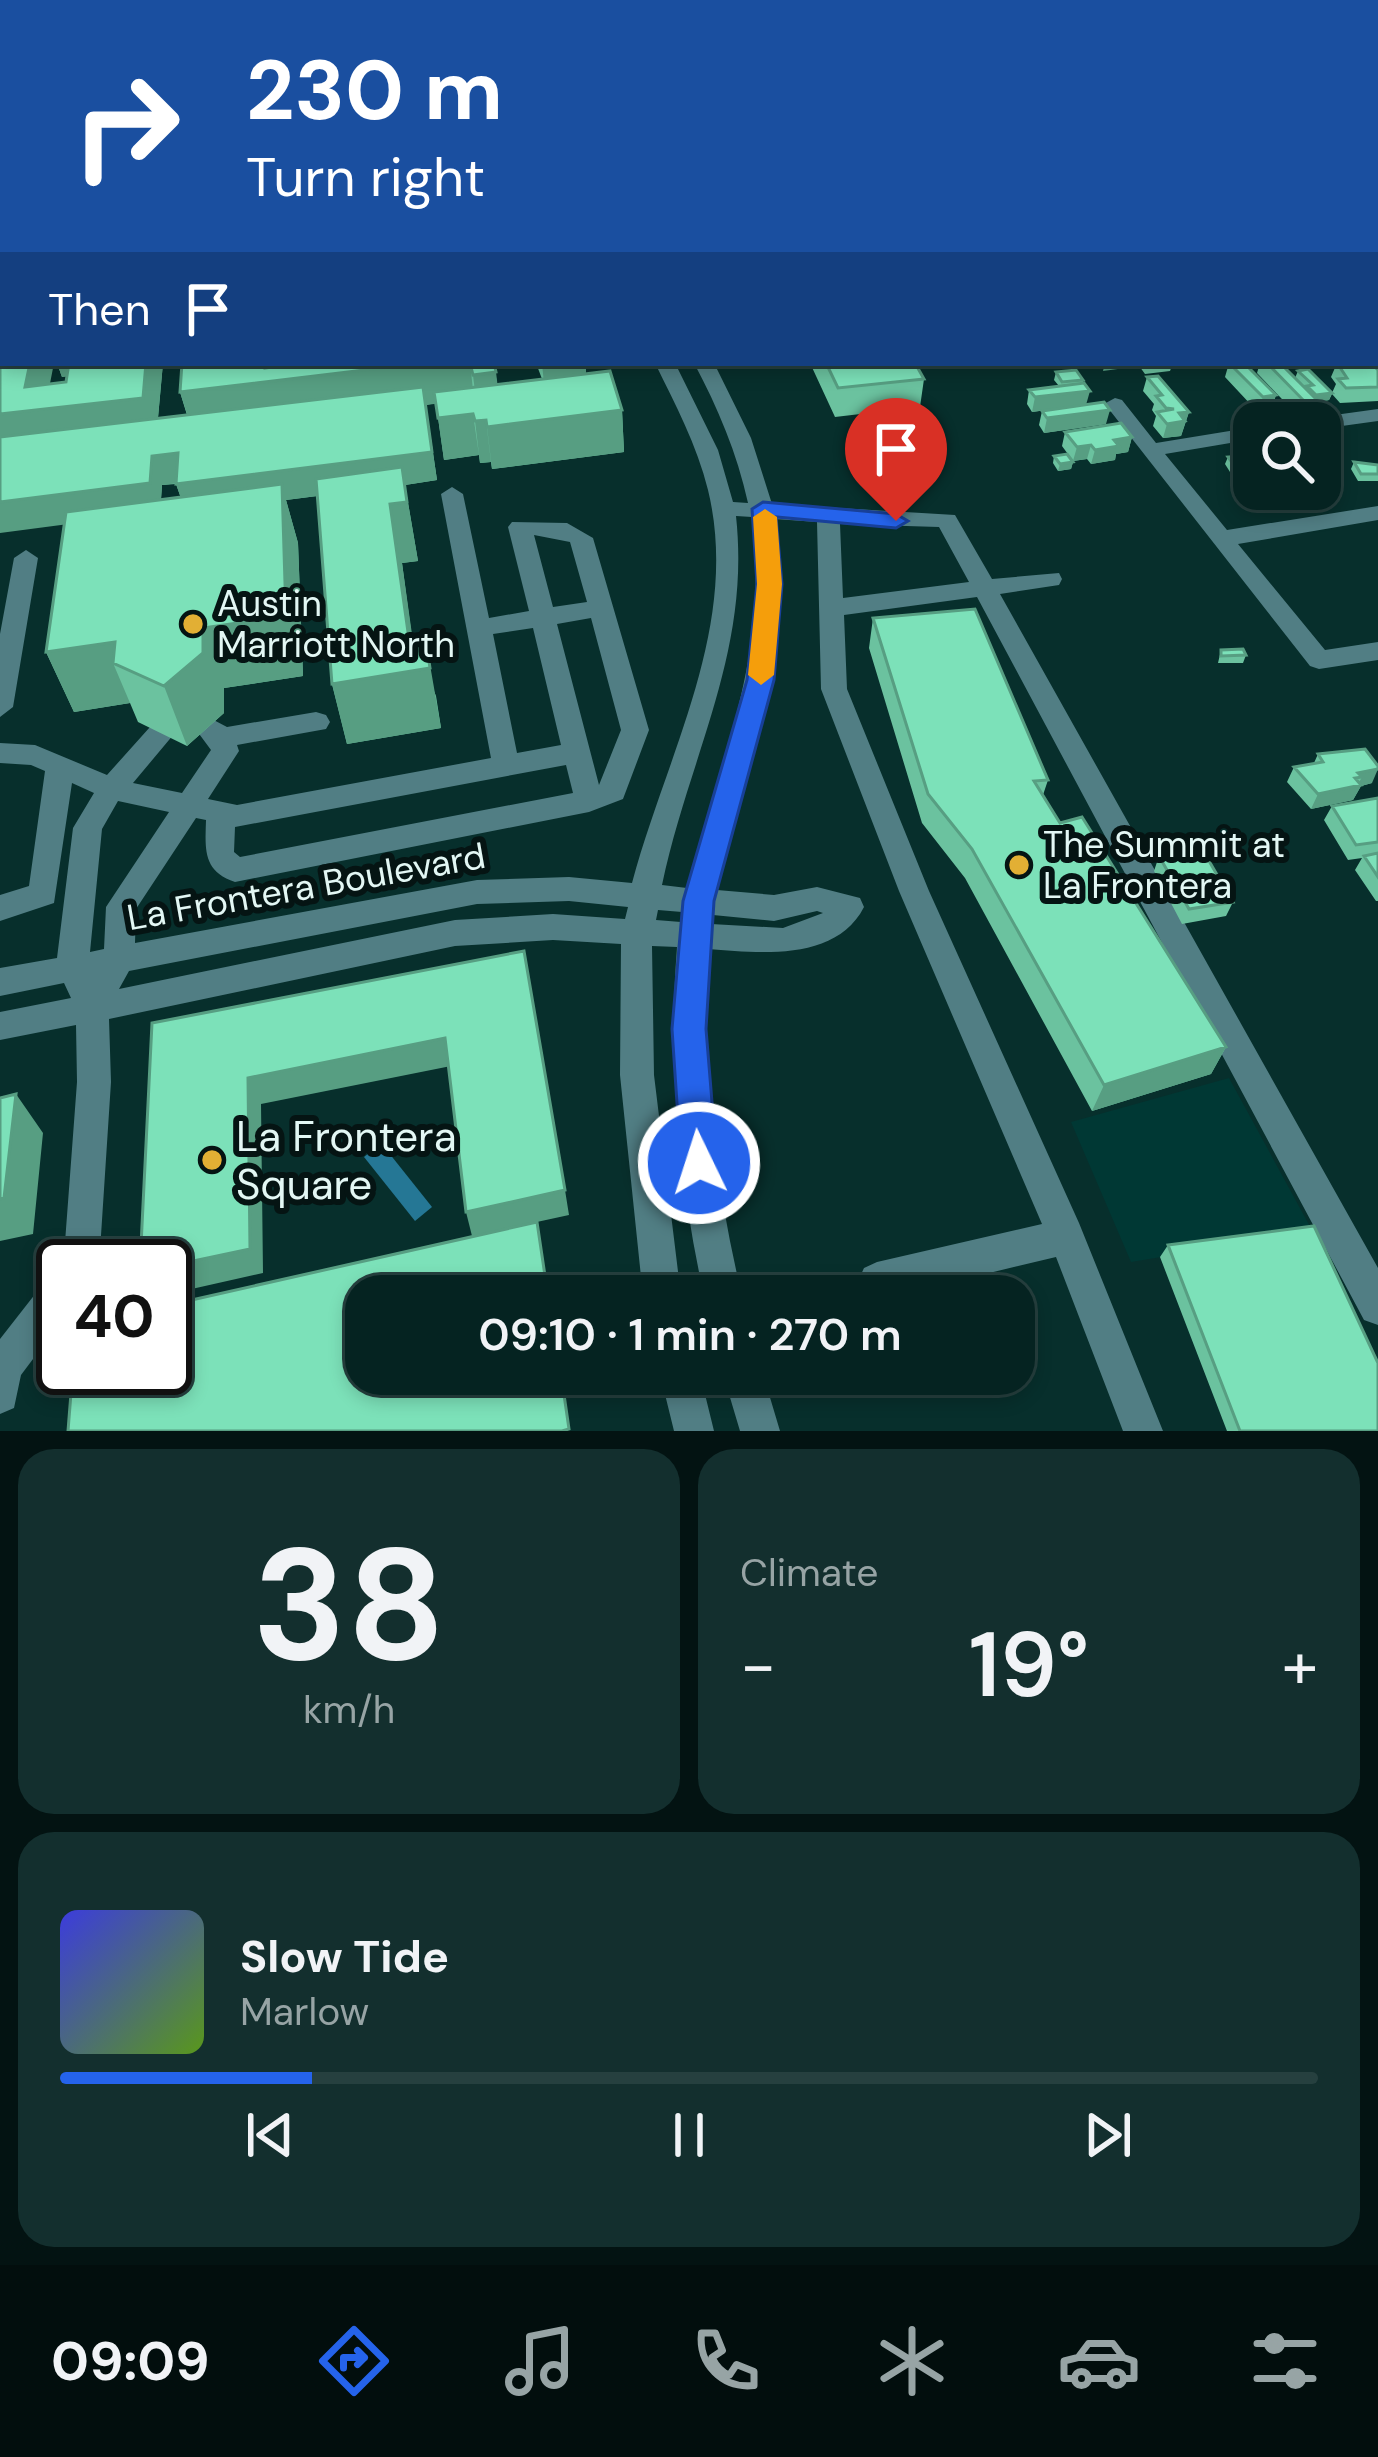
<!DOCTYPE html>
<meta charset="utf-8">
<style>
body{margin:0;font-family:"DM Sans",sans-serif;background:#132f2e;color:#f1f3f6;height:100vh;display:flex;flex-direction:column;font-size:45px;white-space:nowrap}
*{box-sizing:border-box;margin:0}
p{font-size:39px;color:#97a4a5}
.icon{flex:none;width:66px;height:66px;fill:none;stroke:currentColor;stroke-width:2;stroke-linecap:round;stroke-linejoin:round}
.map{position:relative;height:1431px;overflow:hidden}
.sheet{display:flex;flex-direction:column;gap:18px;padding:18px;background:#031312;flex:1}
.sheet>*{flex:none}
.top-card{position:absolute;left:0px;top:0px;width:1380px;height:366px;box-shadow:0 6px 18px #0003,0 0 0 3px #26403f;background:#1a4fa0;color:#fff;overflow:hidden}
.buttons{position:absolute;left:1233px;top:402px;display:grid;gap:24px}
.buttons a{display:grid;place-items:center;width:108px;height:108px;border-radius:24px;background:#052321;box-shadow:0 6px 18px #0003,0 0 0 3px #26403f;font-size:60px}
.speed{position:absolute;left:36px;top:1239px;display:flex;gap:24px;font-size:60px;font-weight:700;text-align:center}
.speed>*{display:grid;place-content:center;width:156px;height:156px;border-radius:50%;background:#052321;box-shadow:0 6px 18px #0003,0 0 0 3px #26403f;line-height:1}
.speed .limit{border:6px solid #111;border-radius:18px;background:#fff;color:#111}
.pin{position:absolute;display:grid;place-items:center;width:102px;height:102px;color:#fff;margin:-123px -51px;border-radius:50% 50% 50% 0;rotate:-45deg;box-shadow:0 0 12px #0007}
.pin .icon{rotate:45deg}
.me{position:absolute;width:132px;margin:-66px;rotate:356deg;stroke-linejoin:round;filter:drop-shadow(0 0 9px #0008)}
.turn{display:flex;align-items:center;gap:42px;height:252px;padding:0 48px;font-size:54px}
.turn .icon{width:156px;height:156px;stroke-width:2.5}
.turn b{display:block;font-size:84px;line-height:102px}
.then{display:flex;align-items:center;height:114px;padding:0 48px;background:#0003;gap:24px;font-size:45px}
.big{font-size:90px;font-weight:600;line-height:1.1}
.sheet .tile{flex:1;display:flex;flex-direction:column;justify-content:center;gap:18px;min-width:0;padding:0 42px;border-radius:36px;background:#132f2e}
.sheet .dial{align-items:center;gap:0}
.dial b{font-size:156px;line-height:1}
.song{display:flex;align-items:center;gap:36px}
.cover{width:144px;height:144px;border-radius:18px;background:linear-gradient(135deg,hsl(240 70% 55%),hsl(90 70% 35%))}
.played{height:12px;border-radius:6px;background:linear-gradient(90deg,#2563eb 20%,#26403f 20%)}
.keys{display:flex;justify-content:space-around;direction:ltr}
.heat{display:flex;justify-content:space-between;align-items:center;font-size:66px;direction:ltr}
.sheet .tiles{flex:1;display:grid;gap:18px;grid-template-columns:1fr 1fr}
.tile:last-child{grid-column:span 2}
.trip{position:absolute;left:345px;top:1275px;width:690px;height:120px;border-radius:36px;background:#052321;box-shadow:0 6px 18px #0003,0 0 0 3px #26403f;font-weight:600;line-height:120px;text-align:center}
.dock{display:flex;height:192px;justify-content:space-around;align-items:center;background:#020e0d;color:#97a4a5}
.dock .icon{width:84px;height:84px}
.dock .active{color:#2563eb}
.dock b{font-size:54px;color:#f1f3f6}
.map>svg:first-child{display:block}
</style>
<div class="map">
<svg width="1378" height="1431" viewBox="0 0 1378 1431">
<rect width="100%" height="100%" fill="#072f2c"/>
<path fill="#003834" d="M1229 1078 1313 1232 1131 1262 1071 1122Z"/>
<path fill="#257795" d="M381 1143 432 1207 415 1221 364 1157Z"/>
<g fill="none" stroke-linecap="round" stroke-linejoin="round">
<path fill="#517e84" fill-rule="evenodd" d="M247 0H261V3H247Z
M417 0H431L433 3H419Z
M460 0H474L476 3H462Z
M483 0H497L499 3H485Z
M528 0H543L545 3H530Z
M723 0H737L738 3H724Z
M1041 0H1056L1058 3H1043Z
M1140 0H1169L1170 1 1137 3Z
M1324 0H1342L1344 3H1327Z
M1377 17H1378V25H1377Z
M1377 53H1378V61H1377Z
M3 97V111L0 112V98Z
M1377 129H1378V140H1377Z
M0 160 3 161V171L0 170Z
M1377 204H1378V214H1377Z
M3 258V271L0 272V259Z
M1377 301H1378V314H1377Z
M655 363H675L718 450 733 502 748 503C737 453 718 408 694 363H714L751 438 772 504 955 515 992 579 1059 573 1062 579 1059 585 1000 594 1378 1268V1325L1364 1320 977 597 844 615 847 689 929 891 1079 1223 1163 1431H1123L1056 1257 893 1296 864 1294 858 1281 864 1268 877 1262 1042 1224 899 891 821 689 817 522 775 519C796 656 747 760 717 890L774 895 817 887 860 898 864 907C836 962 759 953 708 949 701 1067 715 1182 742 1296H704C679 1181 668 1065 677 947L652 946 654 1075 681 1296H643L620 1075 621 944 553 940 455 946 109 1019 111 1082 99 1266H63V1319L21 1375 14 1408 0 1414V1339L50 1275 63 1269 77 1082 76 1025 0 1040V1012L71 998 64 983 0 996V968L57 958 73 828 94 793 72 783 54 903 0 921V895L29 886 45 771 31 765 0 763V743L35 745 107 775 150 727 160 724 174 734 133 783 182 793 211 750 194 727 198 720 208 717 227 727 316 712 326 715 330 722 326 729 237 745 239 751 208 799 237 805 491 758 441 494 452 487 463 494 489 618 529 611 508 527 512 522 567 523 593 538 649 730 623 799 589 812 235 882C203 871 205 850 206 820L196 818 136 909 135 943 477 880 569 877 632 883C666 755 741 626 708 490 697 445 675 404 655 363ZM736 516 752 517C770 659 720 755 687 888L662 885C689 756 751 653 736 516ZM840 524 939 527 969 582 843 598ZM534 535 570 542 587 602 553 607ZM591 618 621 730 599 785 557 624ZM533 628 561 745 517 753 493 634ZM566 765 573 793 240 857 234 852 235 827ZM118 801 169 812 106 907 104 949 90 952 102 829ZM569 901 628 907 625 919 553 914 455 920 119 989 129 971 477 904ZM658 910 682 912 681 922 656 920ZM817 911 823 913 783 928 711 924 713 915 774 921Z
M1115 398 1122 400 1156 443 1254 427V439L1165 454 1227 530 1378 506V520L1238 544 1325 650 1378 642V660L1319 669 1310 666 1108 408 1104 404Z
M1378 409V421L1320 429V423H1309L1320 417Z
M26 550 38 558 13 707 0 717V634L14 558Z
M660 1374H700L714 1431H674Z
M723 1374H763L780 1431H740Z"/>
</g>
<path fill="#6bc29f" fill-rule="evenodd" d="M571 0H699L692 3H571Z
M960 0H1040L1043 3H960Z
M1378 362V401L1340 403 1332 394 1329 400 1318 402 1313 417 1301 419 1257 373 1260 363H1289L1287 370 1295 378 1298 371 1332 393 1336 384 1331 377 1337 363Z
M57 363H163L158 418 187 415 180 392 274 367 494 363 497 384 542 379 536 363H589V365H586V373L622 410 624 452 492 469 491 462 480 463 479 455 444 460 436 403 426 405 437 480 405 485 418 561 402 563 412 638 436 696 441 728 347 744 332 684 317 496 286 500 298 543 303 676 224 688V713L187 746 138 722 130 703 74 712 46 652 65 525 50 384 66 382 67 376 62 377ZM176 484 181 498 161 500 162 485Z
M810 363H915L924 379 920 407 835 417Z
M1137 363H1173L1170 371 1145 374Z
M1182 363H1212L1211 366 1187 369Z
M1229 363 1276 395 1271 410H1267L1271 414 1269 422 1253 424 1244 415 1246 408 1253 407 1225 377Z
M1056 372 1083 380 1086 405 1106 424 1044 433 1039 425 1042 411 1066 407 1032 412 1027 404 1029 390 1059 386 1054 380Z
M1147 377 1189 412 1181 436 1163 438 1153 426 1156 416 1152 410 1154 404 1143 391Z
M1065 432 1132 437 1128 452 1116 454 1115 460 1091 464 1087 459 1073 461 1062 446Z
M1254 455V470L1230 472 1225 464 1228 457Z
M1054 456 1073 462 1071 469 1058 471 1053 463Z
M1354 462 1378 465V481H1358L1351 469Z
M873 618 1048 780 1043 795 1060 823 1226 1047 1211 1074 1092 1111 965 878 922 823 869 648Z
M1221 650 1246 655 1243 663H1218Z
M1318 754 1372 783 1361 786 1353 800 1311 809 1287 782 1294 767 1314 763Z
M1378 798V901H1376L1355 870 1362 858 1348 860 1324 820 1332 806Z
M1159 856 1233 902 1226 916 1182 924 1154 871Z
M1168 1245 1378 1431H1227L1160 1257Z"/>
<path fill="#579e82" d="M144 0H169L170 3H144Z
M273 0H353L354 3H274Z
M375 0H407L408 3H375Z
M589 0H608L609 3H589Z
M655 0H699L692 3H655Z
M3 51V86L0 90V55Z
M30 363H54L45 409 146 363H163L156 439 0 458V414L25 387Z
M57 363H85L89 374 62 377Z
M265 363H274L275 380 423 363H470L474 399 426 405 437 480 405 485 418 561 402 563 417 670 425 636 441 728 347 744 332 684 409 639 390 504 404 485 286 500 298 543 303 676 224 688V713L187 746 164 686 186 513 176 484 193 433 180 392Z
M542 363H589V365H586V373L544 384Z
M1105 363H1126L1125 368 1103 371Z
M496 372 501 414 478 417 473 375Z
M1090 391 1086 405 1032 412 1035 397Z
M1332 393 1329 400 1314 403 1316 395Z
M1276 395 1271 410 1258 412 1263 397Z
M1319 402 1313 417 1301 419 1307 404Z
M622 410 624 452 492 469 487 427Z
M1110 410 1106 424 1044 433 1047 418Z
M1189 412 1181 436 1163 438 1167 424 1179 413Z
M473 414 479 455 444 460 438 418Z
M1271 414 1269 422 1253 424 1255 417Z
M486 420 491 462 480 463 475 421Z
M1132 437 1128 452 1116 454 1115 460 1091 464 1095 450 1114 440Z
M1091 445 1087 459 1073 461 1077 447Z
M178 453 188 482 162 485 160 512 0 533V502L152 456Z
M1073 462 1071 469 1058 471 1060 464Z
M115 642 113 663 130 703 74 712 46 652Z
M1378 769 1372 783 1361 786 1353 800 1311 809 1318 794 1357 786 1362 777 1358 773Z
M445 1038 451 1066 261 1104 263 1273 165 1295V1267L248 1078Z
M1226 1047 1211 1074 1092 1111 1104 1085Z
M16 1094 43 1133 33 1234 0 1241V1199Z
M565 1190 569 1215 472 1236 466 1212Z"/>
<path fill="#7ce1b9" stroke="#579e82" stroke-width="3" d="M111 0H144L110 2Z
M216 0V3H176V2Z
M265 0H302V3H265Z
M1003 0H1040L1043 3H1006Z
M1252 0H1284L1287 2 1267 3Z
M42 1 41 3H3V51L0 55V2Z
M0 319H3V363H30L25 387 66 382 69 363H146L143 398 0 414Z
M1377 362 1378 366 1375 367 1378 370V387L1346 388 1338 379 1347 378 1337 363Z
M182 363H265V368L301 363H423L180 392Z
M470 363H494L496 372 473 375Z
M826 363H915L924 379 838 388Z
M1229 363H1244L1276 395 1263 397Z
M1267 363H1282H1280L1319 402 1307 404Z
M1308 369 1332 393 1316 395 1307 386 1313 385 1298 371Z
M1076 370 1083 380 1062 382 1056 372Z
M610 371 622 410 487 427 486 420 475 421 473 414 438 418 434 392Z
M1158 376 1189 412 1179 413 1185 421 1167 424 1157 412 1174 409 1166 408 1156 396 1162 395 1147 377Z
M1084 383 1090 391 1035 397 1029 390Z
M423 387 432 452 176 484 178 453 152 456 150 483 0 502V437Z
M1104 402 1110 410 1047 418 1042 411Z
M1262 405 1271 414 1255 417 1246 408Z
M1121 423 1132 437 1114 440 1119 446 1095 450 1091 445 1077 447 1065 432Z
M1067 454 1073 462 1060 464 1054 456Z
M1254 455V463L1233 464 1228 457Z
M1354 462 1378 465V474H1361Z
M402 467 407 502 390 504 409 639 425 636 430 668 332 684 316 479Z
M282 484 286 616 203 628V653L164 686 113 663 115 642 46 652 66 512Z
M975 609 1048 780 1034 781 1060 823 1082 817 1226 1047 1104 1085 972 849 928 794 873 618Z
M1243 649 1246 655 1221 656V650Z
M1365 749 1378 766V769L1358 773 1362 777 1355 778 1361 785 1318 794 1294 767 1323 762 1318 754Z
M1378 798V842L1356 845 1332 806Z
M1202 849 1233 902 1189 909 1159 856Z
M1378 853V877L1364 856Z
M524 951 565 1190 466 1212 445 1038 248 1078 250 1249 165 1267 140 1266 152 1023Z
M16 1094 4 1198 0 1199V1098Z
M537 1222 548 1296H366V1374H561L569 1429 562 1431H68L73 1368H165V1306Z
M1314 1226 1378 1363V1431H1240L1168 1245Z"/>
<path fill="#2563eb" stroke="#184099" stroke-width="3" d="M763 502 896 514 908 521 896 528 776 517 782 584 774 680 714 901 706 1029 717 1163 712 1175 699 1180 686 1175 681 1163 672 1029 683 901 747 680 757 584 752 509Z"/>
<path fill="#f59e0b" d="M765 509 777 517 782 584 774 675 761 685 748 675 757 584 753 517Z"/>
<g fill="#e2af34" stroke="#051413" stroke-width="4.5">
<circle cx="193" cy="624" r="12"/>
<circle cx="1019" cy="865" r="12"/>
<circle cx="212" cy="1160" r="12"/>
</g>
<g text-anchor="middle" stroke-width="12" stroke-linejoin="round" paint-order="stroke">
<g font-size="36" fill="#e3f7f4" stroke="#051413" text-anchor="start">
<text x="217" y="616">Austin<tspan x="217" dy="41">Marriott North</tspan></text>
<text x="1043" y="857">The Summit at<tspan x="1043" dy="41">La Frontera</tspan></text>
</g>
<g font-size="36" fill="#e3f7f4" stroke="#051413">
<text transform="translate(306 886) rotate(-10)" y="13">La Frontera Boulevard</text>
</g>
<g font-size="42" fill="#e3f7f4" stroke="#051413" text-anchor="start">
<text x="236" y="1151">La Frontera<tspan x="236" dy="48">Square</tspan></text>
</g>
</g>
</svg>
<div class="buttons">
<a><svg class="icon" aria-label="search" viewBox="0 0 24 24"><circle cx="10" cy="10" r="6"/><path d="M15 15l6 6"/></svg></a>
</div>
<div class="speed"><div class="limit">40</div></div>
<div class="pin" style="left:896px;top:521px;background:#d93025"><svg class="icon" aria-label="arrive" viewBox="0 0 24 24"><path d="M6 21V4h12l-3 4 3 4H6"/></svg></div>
<svg class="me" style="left:699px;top:1163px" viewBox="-20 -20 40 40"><circle r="17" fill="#2563eb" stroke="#fff" stroke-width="3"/><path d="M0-11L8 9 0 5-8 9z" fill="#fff"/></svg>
<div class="trip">09:10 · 1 min · 270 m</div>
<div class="top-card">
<div class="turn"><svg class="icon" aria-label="right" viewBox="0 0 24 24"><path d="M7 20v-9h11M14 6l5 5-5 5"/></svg><div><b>230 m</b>Turn right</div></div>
<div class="then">Then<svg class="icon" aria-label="arrive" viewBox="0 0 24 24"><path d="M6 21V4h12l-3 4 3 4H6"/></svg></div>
</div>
</div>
<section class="sheet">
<div class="tiles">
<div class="tile dial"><b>38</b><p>km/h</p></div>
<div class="tile"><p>Climate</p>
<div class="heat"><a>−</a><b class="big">19°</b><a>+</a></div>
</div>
<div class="tile">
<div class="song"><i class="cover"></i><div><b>Slow Tide</b><p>Marlow</p></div></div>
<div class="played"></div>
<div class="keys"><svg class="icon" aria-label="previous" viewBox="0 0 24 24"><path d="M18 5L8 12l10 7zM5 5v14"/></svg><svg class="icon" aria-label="pause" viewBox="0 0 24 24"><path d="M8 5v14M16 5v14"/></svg><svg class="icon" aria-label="next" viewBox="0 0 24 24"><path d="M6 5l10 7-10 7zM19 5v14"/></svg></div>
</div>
</div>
</section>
<nav class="dock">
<b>09:09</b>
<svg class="icon active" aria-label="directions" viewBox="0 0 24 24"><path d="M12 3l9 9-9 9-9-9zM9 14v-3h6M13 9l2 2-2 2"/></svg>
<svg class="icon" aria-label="music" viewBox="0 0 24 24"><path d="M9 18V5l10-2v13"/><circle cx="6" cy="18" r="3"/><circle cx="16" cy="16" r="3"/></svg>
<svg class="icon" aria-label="phone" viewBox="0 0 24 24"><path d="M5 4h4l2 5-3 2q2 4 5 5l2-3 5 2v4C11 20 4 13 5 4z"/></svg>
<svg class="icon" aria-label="climate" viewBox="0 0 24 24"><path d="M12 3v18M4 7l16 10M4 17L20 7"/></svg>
<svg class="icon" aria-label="car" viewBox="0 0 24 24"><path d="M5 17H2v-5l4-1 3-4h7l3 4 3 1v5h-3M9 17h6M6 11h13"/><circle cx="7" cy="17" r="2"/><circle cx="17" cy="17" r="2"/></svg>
<svg class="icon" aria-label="filters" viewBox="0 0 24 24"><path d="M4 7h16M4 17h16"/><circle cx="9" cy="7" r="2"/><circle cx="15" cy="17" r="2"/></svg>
</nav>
